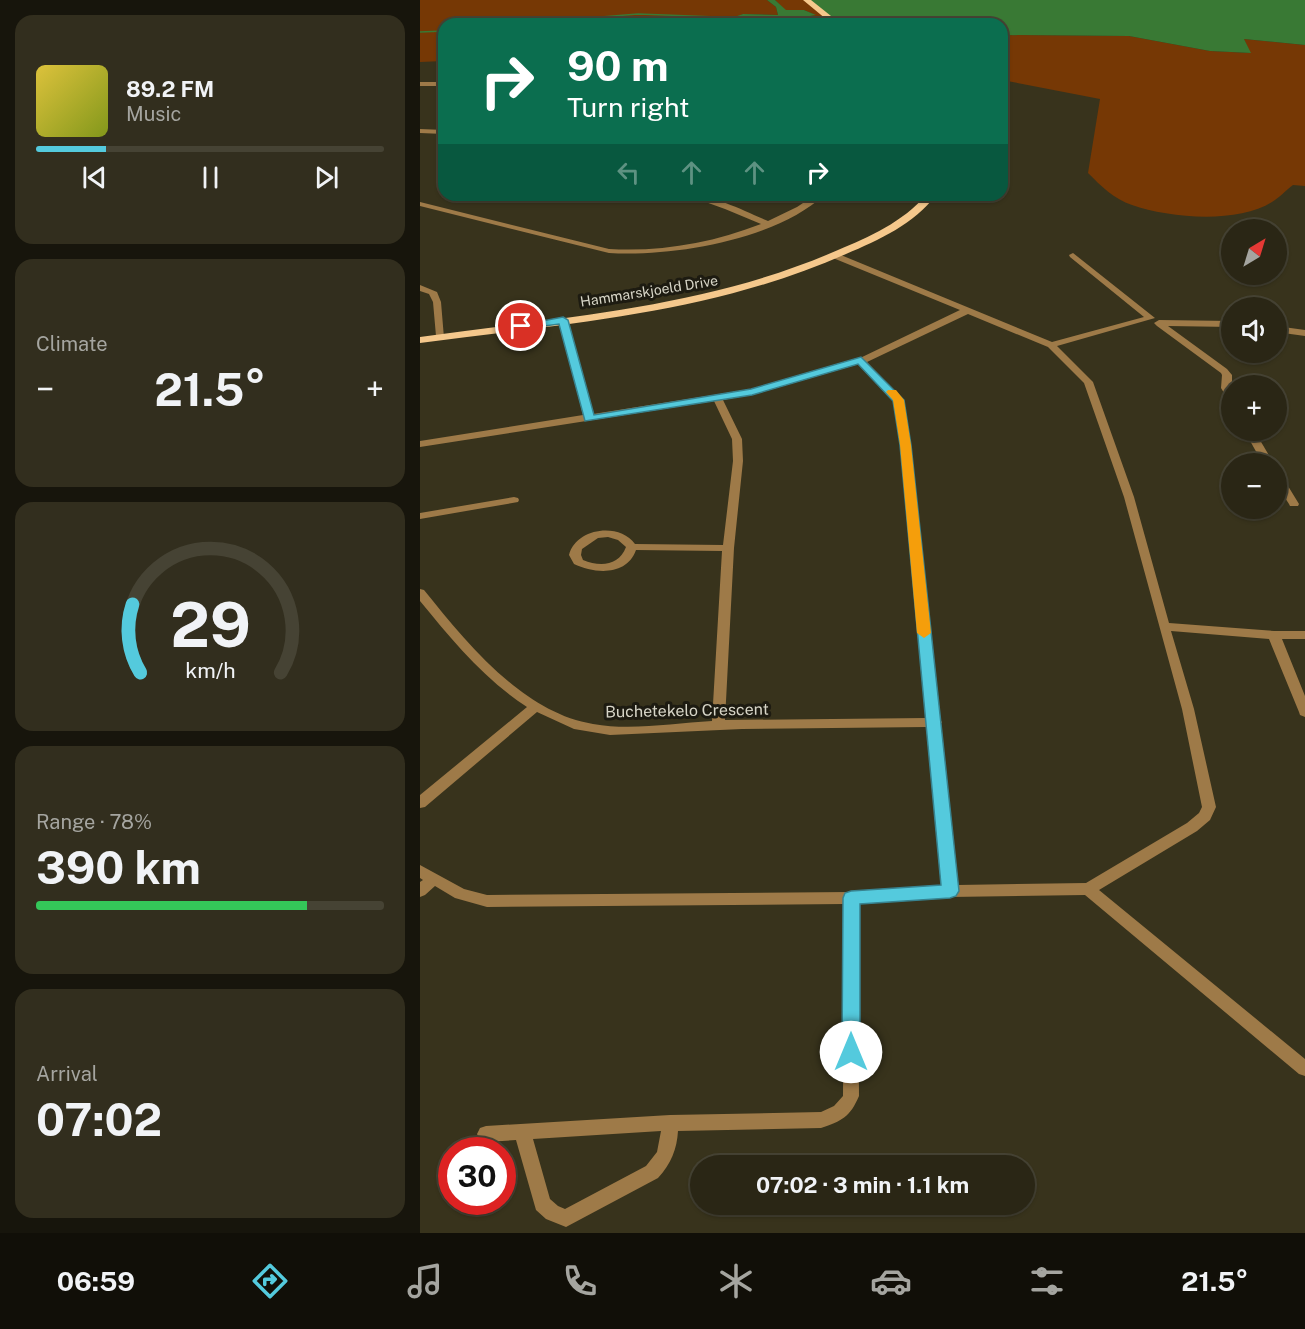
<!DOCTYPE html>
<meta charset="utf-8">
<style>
body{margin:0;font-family:"Public Sans",sans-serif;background:#322e1e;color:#f1f3f6;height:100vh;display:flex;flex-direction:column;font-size:22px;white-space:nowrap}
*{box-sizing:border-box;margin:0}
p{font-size:20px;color:#a5a5a0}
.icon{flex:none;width:33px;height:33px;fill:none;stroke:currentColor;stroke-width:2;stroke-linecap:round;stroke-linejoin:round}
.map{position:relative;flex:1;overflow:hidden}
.details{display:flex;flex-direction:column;gap:15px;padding:15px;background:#17150c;width:420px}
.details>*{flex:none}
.banner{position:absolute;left:18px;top:18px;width:570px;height:183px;border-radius:18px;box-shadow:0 2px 4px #0004,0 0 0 2px #464334;background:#0b6e4f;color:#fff;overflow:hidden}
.needle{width:39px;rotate:38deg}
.buttons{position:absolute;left:801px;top:219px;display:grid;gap:12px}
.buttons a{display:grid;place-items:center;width:66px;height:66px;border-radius:50%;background:#2a2615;box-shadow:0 2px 4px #0004,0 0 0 2px #464334;font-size:30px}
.speed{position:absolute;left:18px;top:1137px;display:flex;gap:12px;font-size:30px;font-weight:700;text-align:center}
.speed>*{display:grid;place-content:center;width:78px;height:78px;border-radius:50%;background:#2a2615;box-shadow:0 2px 4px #0004,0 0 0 2px #464334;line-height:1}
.speed .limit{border:9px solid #d22;background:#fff;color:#111}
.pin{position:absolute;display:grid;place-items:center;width:51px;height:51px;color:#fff;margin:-26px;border:3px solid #fff;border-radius:50%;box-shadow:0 2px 6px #0007}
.me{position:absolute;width:66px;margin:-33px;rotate:0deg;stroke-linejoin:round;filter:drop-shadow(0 0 4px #0008)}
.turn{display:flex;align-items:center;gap:21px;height:126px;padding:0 30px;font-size:27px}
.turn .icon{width:78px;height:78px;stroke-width:2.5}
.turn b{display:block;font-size:42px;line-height:51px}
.lanes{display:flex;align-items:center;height:57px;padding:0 30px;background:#0003;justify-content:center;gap:30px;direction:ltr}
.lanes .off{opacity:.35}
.big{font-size:45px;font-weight:700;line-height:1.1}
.details .card{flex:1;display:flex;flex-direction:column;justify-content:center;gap:9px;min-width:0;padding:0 21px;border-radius:18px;background:#322e1e}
.details .dial{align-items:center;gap:0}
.dial svg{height:156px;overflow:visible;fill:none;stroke:#464334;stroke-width:7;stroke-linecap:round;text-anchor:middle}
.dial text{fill:#f1f3f6;stroke:none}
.song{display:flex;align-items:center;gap:18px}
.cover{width:72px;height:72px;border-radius:9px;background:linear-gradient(135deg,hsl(50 70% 55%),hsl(70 70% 35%))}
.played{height:6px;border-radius:3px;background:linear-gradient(90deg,#54cadd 20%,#464334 20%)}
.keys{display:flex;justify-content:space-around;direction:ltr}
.heat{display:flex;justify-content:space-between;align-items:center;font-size:33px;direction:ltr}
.charge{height:9px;border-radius:4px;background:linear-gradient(90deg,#34c759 78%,#464334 0)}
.trip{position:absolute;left:270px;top:1155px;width:345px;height:60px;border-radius:30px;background:#2a2615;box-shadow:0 2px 4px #0004,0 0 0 2px #464334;font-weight:700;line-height:60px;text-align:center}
.tab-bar{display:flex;height:96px;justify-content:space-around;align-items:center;background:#110f08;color:#a5a5a0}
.tab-bar .icon{width:42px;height:42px}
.tab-bar .current{color:#54cadd}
.tab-bar b{font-size:27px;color:#f1f3f6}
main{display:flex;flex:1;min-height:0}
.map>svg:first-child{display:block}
</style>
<main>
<section class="details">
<div class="card">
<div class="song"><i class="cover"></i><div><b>89.2 FM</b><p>Music</p></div></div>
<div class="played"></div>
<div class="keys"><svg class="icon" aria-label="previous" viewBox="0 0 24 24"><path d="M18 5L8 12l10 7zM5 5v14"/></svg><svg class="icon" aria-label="pause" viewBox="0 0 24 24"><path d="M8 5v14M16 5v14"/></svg><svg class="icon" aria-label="next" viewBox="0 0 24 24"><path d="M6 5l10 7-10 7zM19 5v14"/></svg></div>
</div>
<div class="card"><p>Climate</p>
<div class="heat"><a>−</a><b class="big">21.5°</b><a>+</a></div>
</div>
<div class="card dial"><svg viewBox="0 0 100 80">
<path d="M14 69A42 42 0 1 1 86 69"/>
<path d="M14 69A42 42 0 0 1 10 34" stroke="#54cadd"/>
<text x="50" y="56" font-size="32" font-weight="700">29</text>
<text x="50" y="72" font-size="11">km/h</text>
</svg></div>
<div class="card"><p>Range · 78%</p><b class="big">390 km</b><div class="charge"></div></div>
<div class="card"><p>Arrival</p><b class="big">07:02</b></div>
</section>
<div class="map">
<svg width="885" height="1233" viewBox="0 0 885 1233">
<rect width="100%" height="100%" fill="#38331c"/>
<path fill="#763805" d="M0 0H347L356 7 358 15 323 14 316 17 342 21 395 15 384 10 366 11 355 0H387L417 24H24V61L0 62Z
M582 35 709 36 790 51 830 53 824 39 885 45V186L873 185C866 190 859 198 852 202 817 224 749 218 712 205 694 199 681 186 668 173L680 99 582 80Z"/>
<path fill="#397934" d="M347 0H355L366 10H384L396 15 366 20 314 17 323 14 358 15 356 7Z
M387 0H885V45L824 39 831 53 790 51 709 36 582 35V24H417Z"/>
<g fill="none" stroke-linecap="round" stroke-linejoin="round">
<path stroke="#397934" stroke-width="1.5" d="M94 24 218 14 324 18
M0 32 24 31"/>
<path fill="#9e7a48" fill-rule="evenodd" d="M0 82H24V86H0Z
M0 129 24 130V134L0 133Z
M266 195C294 195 322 210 348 221L377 207 395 195H404C356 240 252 257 189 253L0 206V202L189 249C241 252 292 243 341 224L305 209Z
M416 253 632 342 724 317 650 257 649 255 653 253 735 318 637 346 673 382 714 497 749 623 854 631H885V639H862L885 696V717L880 715 879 712 849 639 751 631 774 709 796 807 790 820 777 831 679 890 885 1059V1076L879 1074 665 895 530 897 438 903 439 1096C430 1117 422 1121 401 1128L258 1131C257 1149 251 1164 238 1178L146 1227 126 1219 116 1210 96 1140 66 1142 60 1140 57 1134 60 1128 66 1126 250 1115 401 1112 414 1106 423 1096 424 904 67 907 35 898 15 886 5 895 0 897V882L3 880 0 878V865L44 889 67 895 431 892 522 886 507 727 322 729 190 735 154 729 117 712 5 807 0 808V795L107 707C64 679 32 640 0 601V589L4 590C46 642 103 713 173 724 212 731 253 723 292 721L302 551 216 550C207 576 175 574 154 564L149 555C156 528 199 522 215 544L303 545 313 461 312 439 294 401 0 447V441L163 415 139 320 143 317 147 320 173 414 331 389 438 359 540 310 413 258 412 256ZM548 314 628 347 664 383 704 497 762 709 782 807 779 813 767 823 666 883 537 885 520 725 522 722 519 719 490 445 483 400 447 362ZM439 364 473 401 480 445 506 718 305 720 314 548 323 461 322 439 303 400 335 394ZM188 537 198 540 206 547C199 566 180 567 163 560L161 555 162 549 178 538ZM241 1131 237 1152 226 1166 145 1209 138 1206 130 1199 113 1139Z
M0 285 17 292 21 302 24 338 21 339 16 336 13 302 9 294 0 291Z
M739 320 812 321V327L748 326 807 369 812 375V402L809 401 801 388 802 375 801 373 737 326 734 323Z
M856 326 885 330V336L856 332Z
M824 430H834L854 464H843Z
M856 472 860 473 879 504 878 506H870L869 504 856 484Z
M94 497 98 498 99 500 98 502 0 519V513Z"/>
<path fill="#f5c88c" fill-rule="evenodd" d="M383 0H391L421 24H412Z
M506 195H516C494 224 459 240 426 254 291 314 144 324 0 343V337C141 317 286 308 418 250 449 237 483 222 506 195Z"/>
</g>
<path fill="#54cadd" stroke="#378390" stroke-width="1.5" d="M143 317 148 320 174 415 331 389 441 357 484 400 491 445 539 891 536 896 530 898 440 904V1052L438 1058 431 1060 424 1058 422 1052 423 898 425 893 431 891 521 885 480 445 473 401 438 364 332 395 165 421 139 324 101 329 96 326Z"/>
<path fill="#f59e0b" d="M468 390H476L484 400 491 445 511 633 504 638 497 633 480 445 473 400 466 392Z"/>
<g text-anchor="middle" stroke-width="6" stroke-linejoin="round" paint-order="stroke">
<g font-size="14" fill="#d7d5c7" stroke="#1d1b11">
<text transform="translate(229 291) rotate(-9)" y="5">Hammarskjoeld Drive</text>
</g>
<g font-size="16" fill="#d7d5c7" stroke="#1d1b11">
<text transform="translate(267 710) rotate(-1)" y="6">Buchetekelo Crescent</text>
</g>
</g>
</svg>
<div class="buttons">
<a><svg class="needle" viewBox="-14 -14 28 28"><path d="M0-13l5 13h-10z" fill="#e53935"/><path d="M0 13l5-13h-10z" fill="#a5a5a0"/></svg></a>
<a><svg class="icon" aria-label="sound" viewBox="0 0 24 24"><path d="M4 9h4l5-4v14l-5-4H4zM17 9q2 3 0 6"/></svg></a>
<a>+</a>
<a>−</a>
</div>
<div class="speed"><div class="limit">30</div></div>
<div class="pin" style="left:101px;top:326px;background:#d93025"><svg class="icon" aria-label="arrive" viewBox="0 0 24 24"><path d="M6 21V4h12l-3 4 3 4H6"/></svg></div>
<svg class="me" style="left:431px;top:1052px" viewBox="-20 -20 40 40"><circle r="19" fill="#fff"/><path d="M0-13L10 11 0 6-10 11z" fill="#54cadd"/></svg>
<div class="trip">07:02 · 3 min · 1.1 km</div>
<div class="banner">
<div class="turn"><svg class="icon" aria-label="right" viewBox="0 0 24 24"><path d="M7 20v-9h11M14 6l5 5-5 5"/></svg><div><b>90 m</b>Turn right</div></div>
<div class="lanes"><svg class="icon off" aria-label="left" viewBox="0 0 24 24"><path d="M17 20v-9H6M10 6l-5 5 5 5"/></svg><svg class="icon off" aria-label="ahead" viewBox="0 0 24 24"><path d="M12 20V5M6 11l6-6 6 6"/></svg><svg class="icon off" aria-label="ahead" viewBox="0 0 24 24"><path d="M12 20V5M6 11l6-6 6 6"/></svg><svg class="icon" aria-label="right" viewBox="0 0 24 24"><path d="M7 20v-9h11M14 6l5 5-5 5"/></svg></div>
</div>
</div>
</main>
<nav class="tab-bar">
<b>06:59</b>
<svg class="icon current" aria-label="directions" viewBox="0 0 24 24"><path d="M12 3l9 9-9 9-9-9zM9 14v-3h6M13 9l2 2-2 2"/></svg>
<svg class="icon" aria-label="music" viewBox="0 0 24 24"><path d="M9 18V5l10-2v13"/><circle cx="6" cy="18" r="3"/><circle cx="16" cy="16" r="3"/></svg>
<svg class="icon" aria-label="phone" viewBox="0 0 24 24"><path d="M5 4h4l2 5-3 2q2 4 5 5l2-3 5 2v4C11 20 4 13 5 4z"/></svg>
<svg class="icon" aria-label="climate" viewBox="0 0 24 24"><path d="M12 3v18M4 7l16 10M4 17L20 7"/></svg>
<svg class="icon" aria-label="car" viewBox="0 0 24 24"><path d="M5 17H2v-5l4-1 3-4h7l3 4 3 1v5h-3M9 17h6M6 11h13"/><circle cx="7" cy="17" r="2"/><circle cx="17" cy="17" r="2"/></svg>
<svg class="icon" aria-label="filters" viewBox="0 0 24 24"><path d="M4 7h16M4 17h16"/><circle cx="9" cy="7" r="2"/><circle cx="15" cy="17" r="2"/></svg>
<b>21.5°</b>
</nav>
